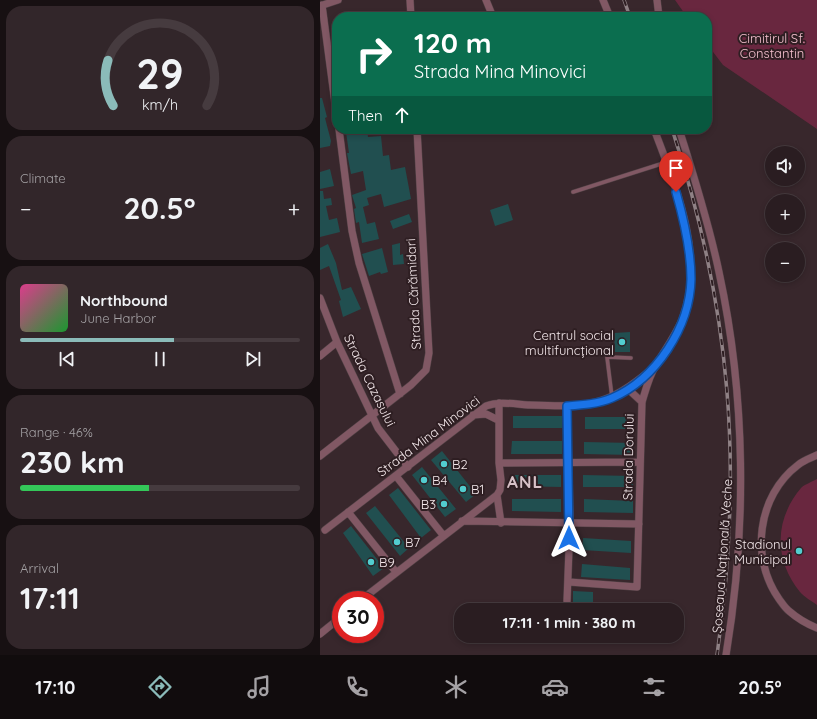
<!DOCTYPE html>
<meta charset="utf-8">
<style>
body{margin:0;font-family:Quicksand,sans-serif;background:#32262a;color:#f1f3f6;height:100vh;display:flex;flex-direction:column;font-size:15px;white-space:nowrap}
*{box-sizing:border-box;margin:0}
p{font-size:13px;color:#a5a2a5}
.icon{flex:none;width:22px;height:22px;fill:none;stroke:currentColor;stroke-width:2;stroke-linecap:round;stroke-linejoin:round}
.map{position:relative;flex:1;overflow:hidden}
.drawer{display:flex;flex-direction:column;gap:6px;padding:6px;background:#171012;width:320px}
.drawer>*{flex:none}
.hud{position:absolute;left:12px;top:12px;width:380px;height:122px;border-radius:16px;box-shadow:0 2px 6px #0003,0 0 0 1px #463b3f;background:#0b6e4f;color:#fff;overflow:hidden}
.controls{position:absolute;left:445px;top:146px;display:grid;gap:8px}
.controls a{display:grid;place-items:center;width:40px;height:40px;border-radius:50%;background:#2a1d21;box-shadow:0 2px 6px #0003,0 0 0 1px #463b3f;font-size:20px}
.speed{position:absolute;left:12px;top:591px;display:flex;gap:8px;font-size:20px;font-weight:700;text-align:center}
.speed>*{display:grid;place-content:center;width:52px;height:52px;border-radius:50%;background:#2a1d21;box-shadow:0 2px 6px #0003,0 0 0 1px #463b3f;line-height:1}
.speed .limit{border:6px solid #d22;background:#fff;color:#111}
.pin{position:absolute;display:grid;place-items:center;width:34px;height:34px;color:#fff;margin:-41px -17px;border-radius:50% 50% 50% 0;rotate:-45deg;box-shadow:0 0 4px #0007}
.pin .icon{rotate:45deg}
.me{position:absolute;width:44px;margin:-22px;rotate:0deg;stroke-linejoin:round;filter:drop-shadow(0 0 3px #0008)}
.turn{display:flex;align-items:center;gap:14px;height:84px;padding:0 16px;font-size:18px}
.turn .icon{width:52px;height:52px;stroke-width:2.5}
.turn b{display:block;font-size:28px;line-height:34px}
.then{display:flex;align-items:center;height:38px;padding:0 16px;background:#0003;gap:8px;font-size:15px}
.big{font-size:30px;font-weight:700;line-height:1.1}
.drawer .tile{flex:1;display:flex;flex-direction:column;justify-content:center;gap:6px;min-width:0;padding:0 14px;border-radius:16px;background:#32262a}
.drawer .dial{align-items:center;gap:0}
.dial svg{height:104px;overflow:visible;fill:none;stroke:#463b3f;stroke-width:7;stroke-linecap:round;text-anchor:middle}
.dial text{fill:#f1f3f6;stroke:none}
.song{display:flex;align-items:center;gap:12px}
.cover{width:48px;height:48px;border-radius:6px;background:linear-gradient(135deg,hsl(330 70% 55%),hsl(130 70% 35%))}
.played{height:4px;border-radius:2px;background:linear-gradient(90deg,#8bbbb9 55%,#463b3f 55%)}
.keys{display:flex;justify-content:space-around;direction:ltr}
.heat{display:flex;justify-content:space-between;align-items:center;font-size:22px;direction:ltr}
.charge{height:6px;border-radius:3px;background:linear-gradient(90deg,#34c759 46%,#463b3f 0)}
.trip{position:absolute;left:134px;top:603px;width:230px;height:40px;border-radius:16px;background:#2a1d21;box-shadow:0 2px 6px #0003,0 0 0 1px #463b3f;font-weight:700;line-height:40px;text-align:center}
.dock{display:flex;height:64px;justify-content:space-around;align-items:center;background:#110c0d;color:#a5a2a5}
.dock .icon{width:28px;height:28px}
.dock .current{color:#8bbbb9}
.dock b{font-size:18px;color:#f1f3f6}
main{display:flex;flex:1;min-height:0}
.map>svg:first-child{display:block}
</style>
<main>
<section class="drawer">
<div class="tile dial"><svg viewBox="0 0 100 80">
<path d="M14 69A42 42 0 1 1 86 69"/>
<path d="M14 69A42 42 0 0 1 10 34" stroke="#8bbbb9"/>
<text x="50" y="56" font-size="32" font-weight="700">29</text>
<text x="50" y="72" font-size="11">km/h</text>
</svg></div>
<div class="tile"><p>Climate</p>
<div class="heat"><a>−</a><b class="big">20.5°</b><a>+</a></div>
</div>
<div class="tile">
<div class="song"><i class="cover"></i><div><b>Northbound</b><p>June Harbor</p></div></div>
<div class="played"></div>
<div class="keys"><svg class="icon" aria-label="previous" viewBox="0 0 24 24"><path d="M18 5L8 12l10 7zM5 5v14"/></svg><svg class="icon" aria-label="pause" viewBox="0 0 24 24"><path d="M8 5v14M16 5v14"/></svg><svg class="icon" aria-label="next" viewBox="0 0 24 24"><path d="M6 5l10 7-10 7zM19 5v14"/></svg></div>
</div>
<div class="tile"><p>Range · 46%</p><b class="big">230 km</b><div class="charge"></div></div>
<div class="tile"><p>Arrival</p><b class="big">17:11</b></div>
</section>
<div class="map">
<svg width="497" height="655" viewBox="0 0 497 655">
<rect width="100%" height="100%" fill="#38272c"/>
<path fill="#69273f" d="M355 0H497V129L403 65 387 44V17H367Z
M497 479V605C492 601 484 597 480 592 454 560 454 520 481 488 485 484 492 482 497 479Z"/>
<path fill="#214f50" d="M0 98H2L7 117 5 118 11 141 10 146 0 148Z
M47 129 48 137 61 136 63 156 69 155 71 170 85 167 91 199 64 207 61 194 47 198 49 205 43 207 47 224 55 222 59 239 42 243 39 222 36 223 34 209 36 208 32 195 46 190 43 171 31 174 27 153H29L26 132Z
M10 169 14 186 0 189V172Z
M0 191H3L4 199 11 198 12 205 6 206 9 220 17 218 20 232 0 237Z
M188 204 193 220 175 226 170 210Z
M89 214 92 222 73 229 70 221Z
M80 243V255L83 254 84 264 73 265 72 245Z
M8 244 16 263 22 290 31 287 41 309 23 317 19 301 21 300 9 266 0 270V248Z
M62 248 68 272 61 274 60 272 49 276 42 254Z
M310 332V352H295L294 333Z
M193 416H242V428H193Z
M265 417H313V429H265Z
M192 441H242V454H191Z
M264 442 314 443 313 455 264 454Z
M122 451 156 494 146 502 111 460Z
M102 467 136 509 125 517 92 475Z
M192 475H241V487L192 486Z
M263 475 313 476V487H263Z
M78 488 111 530 101 538 69 495Z
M192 499H241V512L192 511Z
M264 499 313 501V513L264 512Z
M55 506 89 548 80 556 46 513Z
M31 526 64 568 53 576 23 533Z
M263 538 311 541V553L262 550Z
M262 564 310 568V580L261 577Z
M253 591 273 592V604L253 603Z"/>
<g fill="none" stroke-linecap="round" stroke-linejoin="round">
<defs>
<path id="service" d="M253 192 347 162
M292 397 287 357 311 358"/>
<path id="minor" d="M90 0 91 17
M166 0 173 17
M283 0 290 17
M337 0 339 17
M2 5 17 118
M0 6 18 0
M19 129 32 231 39 263 80 394
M359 129C374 176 389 224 399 272 426 397 427 529 406 655
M0 298 17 342 58 428 88 467
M0 356 17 342
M308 389 322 402
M179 403V463L181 480 180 490 177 495 181 523
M153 415 166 414 178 420
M497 455C491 458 484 460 478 465 437 496 430 558 459 599 462 603 465 608 469 611 477 618 487 624 497 628
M0 456 91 385 106 370 109 353 97 129
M179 463 319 462
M76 476 123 535
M28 512 76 572
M142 521 319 524
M5 530 166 406C179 401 194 404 208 405 268 407 286 408 333 368
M249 582 317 587 322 402C326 389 329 376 336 365 345 350 355 336 362 320 386 258 356 187 334 129
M41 600 177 495
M247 601 250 523 247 406
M0 634 21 617"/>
</defs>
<use href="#service" stroke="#524246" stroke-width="4.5"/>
<use href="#minor" stroke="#524246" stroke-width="8"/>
<use href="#service" stroke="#815864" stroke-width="3.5"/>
<use href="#minor" stroke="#815864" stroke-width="7"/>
<defs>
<path id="rail" d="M304 0 310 17
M352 129C411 308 424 468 397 655"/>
</defs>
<use href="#rail" stroke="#8f8185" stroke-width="3.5"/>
<use href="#rail" stroke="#2e1e22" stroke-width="2" stroke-dasharray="6" stroke-linecap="butt"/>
</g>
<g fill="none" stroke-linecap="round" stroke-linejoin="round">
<defs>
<path id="route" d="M249 538 247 406C262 405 278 404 292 398 336 379 370 327 371 279 371 250 364 220 356 192"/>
</defs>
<use href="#route" stroke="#114b97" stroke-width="10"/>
<use href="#route" stroke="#1a73e8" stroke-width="7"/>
</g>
<g fill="#52cdcf" stroke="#2e1e22" stroke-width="1.5">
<circle cx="302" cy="342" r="4"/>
<circle cx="124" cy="464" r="4"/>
<circle cx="104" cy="480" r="4"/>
<circle cx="143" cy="489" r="4"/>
<circle cx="124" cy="504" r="4"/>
<circle cx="77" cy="542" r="4"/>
<circle cx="479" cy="551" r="4"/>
<circle cx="51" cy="562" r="4"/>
</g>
<g text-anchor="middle" stroke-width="4" stroke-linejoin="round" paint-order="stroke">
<g font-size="13" fill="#f4c0ce" stroke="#2e1e22">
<text x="452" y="43">Cimitirul Sf.<tspan x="452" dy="15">Constantin</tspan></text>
</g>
<g font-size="13" fill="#f2e6e9" stroke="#2e1e22">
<text transform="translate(93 294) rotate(-93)" y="5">Strada Cărămidari</text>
<text transform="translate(50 380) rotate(64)" y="5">Strada Cazasului</text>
<text transform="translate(108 436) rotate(-37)" y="5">Strada Mina Minovici</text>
<text transform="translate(308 457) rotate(-89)" y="5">Strada Dorului</text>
<text transform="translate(402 556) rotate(-86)" y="5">Șoseaua Națională Veche</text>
</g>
<g font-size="13" fill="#f2e6e9" stroke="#2e1e22" text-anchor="start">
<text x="294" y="340" text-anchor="end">Centrul social<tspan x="294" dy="15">multifuncțional</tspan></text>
<text x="132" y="469">B2</text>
<text x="112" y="485">B4</text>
<text x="151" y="494">B1</text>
<text x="116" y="509" text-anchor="end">B3</text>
<text x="85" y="547">B7</text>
<text x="471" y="549" text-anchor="end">Stadionul<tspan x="471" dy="15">Municipal</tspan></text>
<text x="59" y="567">B9</text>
</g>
<g font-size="17" font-weight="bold" letter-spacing="1" fill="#d7c1c7" stroke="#2e1e22">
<text x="205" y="488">ANL</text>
</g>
</g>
</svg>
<div class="controls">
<a><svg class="icon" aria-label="sound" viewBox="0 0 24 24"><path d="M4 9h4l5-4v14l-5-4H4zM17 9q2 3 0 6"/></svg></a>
<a>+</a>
<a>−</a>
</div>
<div class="speed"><div class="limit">30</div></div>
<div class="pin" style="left:356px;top:192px;background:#d93025"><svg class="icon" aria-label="arrive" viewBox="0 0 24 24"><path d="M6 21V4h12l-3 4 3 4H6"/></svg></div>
<svg class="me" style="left:249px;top:538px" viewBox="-20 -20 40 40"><path d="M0-17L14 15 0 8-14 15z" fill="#1a73e8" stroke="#fff" stroke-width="4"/></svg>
<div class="trip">17:11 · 1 min · 380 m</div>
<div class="hud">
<div class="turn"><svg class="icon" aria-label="right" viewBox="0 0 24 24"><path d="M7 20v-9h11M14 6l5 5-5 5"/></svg><div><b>120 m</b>Strada Mina Minovici</div></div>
<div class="then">Then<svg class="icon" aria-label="ahead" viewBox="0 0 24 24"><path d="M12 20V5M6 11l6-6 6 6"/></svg></div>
</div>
</div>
</main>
<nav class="dock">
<b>17:10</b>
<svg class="icon current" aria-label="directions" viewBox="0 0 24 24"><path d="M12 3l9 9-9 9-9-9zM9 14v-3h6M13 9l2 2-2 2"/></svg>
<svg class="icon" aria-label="music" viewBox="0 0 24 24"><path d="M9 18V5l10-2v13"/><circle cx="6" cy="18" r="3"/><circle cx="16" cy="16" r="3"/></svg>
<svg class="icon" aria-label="phone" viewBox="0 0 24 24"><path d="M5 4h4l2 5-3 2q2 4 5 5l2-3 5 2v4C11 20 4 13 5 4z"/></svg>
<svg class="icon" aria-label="climate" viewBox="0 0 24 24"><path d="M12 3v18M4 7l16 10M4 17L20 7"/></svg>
<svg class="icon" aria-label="car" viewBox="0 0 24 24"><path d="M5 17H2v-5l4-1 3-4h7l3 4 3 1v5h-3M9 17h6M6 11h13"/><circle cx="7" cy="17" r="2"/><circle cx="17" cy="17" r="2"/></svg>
<svg class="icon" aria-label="filters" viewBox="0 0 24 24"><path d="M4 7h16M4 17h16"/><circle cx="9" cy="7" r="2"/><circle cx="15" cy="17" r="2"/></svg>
<b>20.5°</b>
</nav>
